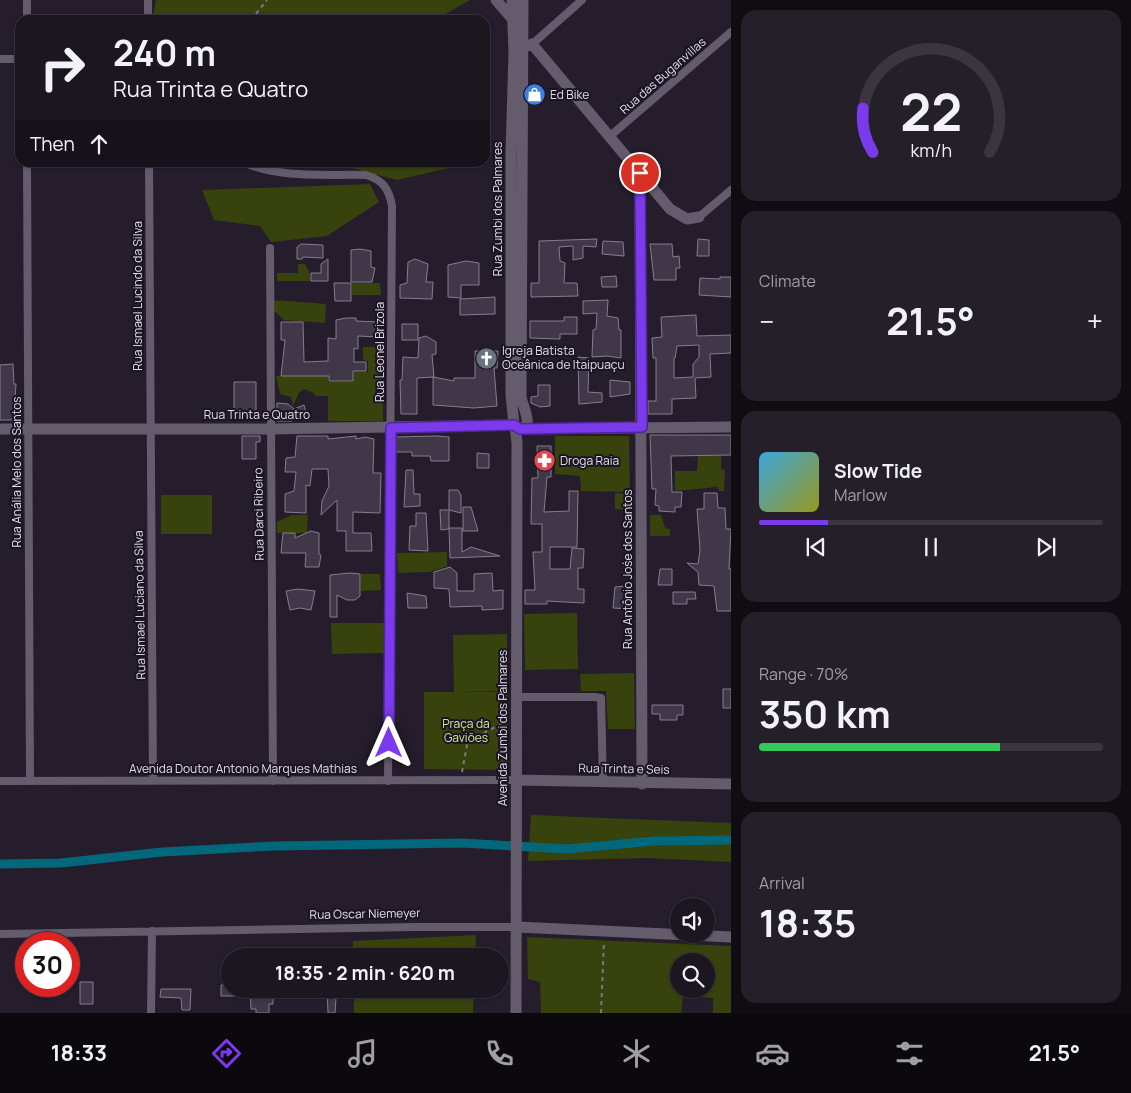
<!DOCTYPE html>
<meta charset="utf-8">
<style>
body{margin:0;font-family:Manrope,sans-serif;background:#251f2a;color:#f1f3f6;height:100vh;display:flex;flex-direction:column;font-size:19px;white-space:nowrap}
*{box-sizing:border-box;margin:0}
p{font-size:16px;color:#a09fa5}
.icon{flex:none;width:28px;height:28px;fill:none;stroke:currentColor;stroke-width:2;stroke-linecap:round;stroke-linejoin:round}
.map{position:relative;flex:1;overflow:hidden}
.panel{display:flex;flex-direction:column;gap:10px;padding:10px;background:#0f0c12;width:400px}
.panel>*{flex:none}
.banner{position:absolute;left:15px;top:15px;width:475px;height:152px;border-radius:15px;box-shadow:0 1px 4px #0004,0 0 0 1px #3a353f;background:#1c1621;color:#f1f3f6;overflow:hidden}
.controls{position:absolute;left:670px;top:898px;display:grid;gap:10px}
.controls a{display:grid;place-items:center;width:45px;height:45px;border-radius:50%;background:#1c1621;box-shadow:0 1px 4px #0004,0 0 0 1px #3a353f;font-size:25px}
.speed{position:absolute;left:15px;top:932px;display:flex;gap:10px;font-size:25px;font-weight:700;text-align:center}
.speed>*{display:grid;place-content:center;width:65px;height:65px;border-radius:50%;background:#1c1621;box-shadow:0 1px 4px #0004,0 0 0 1px #3a353f;line-height:1}
.speed .limit{border:8px solid #d22;background:#fff;color:#111}
.pin{position:absolute;display:grid;place-items:center;width:42px;height:42px;color:#fff;margin:-21px;border:2px solid #fff;border-radius:50%;box-shadow:0 1px 5px #0007}
.me{position:absolute;width:55px;margin:-28px;rotate:0deg;stroke-linejoin:round;filter:drop-shadow(0 0 4px #0008)}
.turn{display:flex;align-items:center;gap:18px;height:105px;padding:0 15px;font-size:22px}
.turn .icon{width:65px;height:65px;stroke-width:2.5}
.turn b{display:block;font-size:35px;line-height:42px}
.then{display:flex;align-items:center;height:48px;padding:0 15px;background:#0003;gap:10px;font-size:19px}
.big{font-size:38px;font-weight:700;line-height:1.1}
.panel .card{flex:1;display:flex;flex-direction:column;justify-content:center;gap:8px;min-width:0;padding:0 18px;border-radius:15px;background:#251f2a}
.panel .dial{align-items:center;gap:0}
.dial svg{height:130px;overflow:visible;fill:none;stroke:#3a353f;stroke-width:7;stroke-linecap:round;text-anchor:middle}
.dial text{fill:#f1f3f6;stroke:none}
.song{display:flex;align-items:center;gap:15px}
.cover{width:60px;height:60px;border-radius:8px;background:linear-gradient(135deg,hsl(200 70% 55%),hsl(60 70% 35%))}
.played{height:5px;border-radius:2px;background:linear-gradient(90deg,#7c3aed 20%,#3a353f 20%)}
.keys{display:flex;justify-content:space-around;direction:ltr}
.heat{display:flex;justify-content:space-between;align-items:center;font-size:28px;direction:ltr}
.charge{height:8px;border-radius:4px;background:linear-gradient(90deg,#34c759 70%,#3a353f 0)}
.trip{position:absolute;left:221px;top:948px;width:288px;height:50px;border-radius:25px;background:#1c1621;box-shadow:0 1px 4px #0004,0 0 0 1px #3a353f;font-weight:700;line-height:50px;text-align:center}
.dock{display:flex;height:80px;justify-content:space-around;align-items:center;background:#0b090d;color:#a09fa5}
.dock .icon{width:35px;height:35px}
.dock .current{color:#7c3aed}
.dock b{font-size:22px;color:#f1f3f6}
main{display:flex;flex:1;min-height:0}
.map>svg:first-child{display:block}
</style>
<main>
<div class="map">
<svg width="731" height="1013" viewBox="0 0 731 1013">
<rect width="100%" height="100%" fill="#251d2c"/>
<path fill="#37420d" fill-rule="evenodd" d="M156 0H470L435 20H158L153 16Z
M348 163H470L397 180 348 167Z
M370 184 379 202 327 236 271 242 260 226 214 220 202 190Z
M298 264H305L310 274V281H277V273H298Z
M352 283H380L381 295H352Z
M273 300 326 304 325 323 284 320 272 309Z
M363 347H383V421H328V396H316L312 392 304 389 299 393 293 406 291 397 280 394 276 376H328V382H353L354 372H368V361L363 360Z
M555 436H629L630 492 581 491 580 476 555 474Z
M698 456H721V469L725 470 724 491H719L717 487 675 491V471H697Z
M615 493 634 494 633 510 615 509Z
M161 495H212V534H161Z
M292 515H308L307 533H277V522Z
M650 515H661L665 528 670 529V536H650Z
M447 552V566L430 572 398 573 397 553Z
M361 574H380L381 590 361 591Z
M577 613 578 669 525 670 524 614Z
M331 623H384L385 653 332 654Z
M507 634V691L455 692H507L509 770 424 769V692H454L453 635Z
M634 673 635 729H608L606 691H581L580 674Z
M531 815 731 823V862L647 858 528 861Z
M476 935 475 956H353V941Z
M527 937 731 946V1013H713V998L683 996 681 1013H541L540 982 528 979ZM679 961H706V989H679Z
M354 989H474L473 1013H354Z"/>
<g fill="none" stroke-linecap="round" stroke-linejoin="round">
<path stroke="#00687a" stroke-width="9" d="M0 864 61 863 162 852 274 846 462 843 567 849 655 841 731 840"/>
</g>
<path fill="#403849" stroke="#857c8e" fill-rule="evenodd" d="M597 239 596 247 583 246V258L573 260V246L559 247 560 261 565 263 564 283H577L578 296 531 297V283H539V241Z
M698 239 709 240V256H697Z
M603 241 623 242 624 256 602 254Z
M301 244 323 245V258L303 257 302 259H297V247Z
M650 244H672L673 257 679 256 680 268H676V280H654Z
M360 249 371 251V267L375 268 372 282H351V250Z
M328 259V281H311V273H321V264Z
M415 259 428 264 426 282H433L432 299 400 298V285L407 283 408 262Z
M466 261 479 263V285H461V298L448 297V265Z
M616 276 617 287H602L601 277Z
M720 277H731V297L699 295 700 278 720 279Z
M334 283H351V301H335Z
M495 297V314L460 315V299Z
M608 300 607 316 618 318 619 330H621V358L607 356 592 357 593 330 596 329 597 313 583 314V301Z
M696 315 697 336 731 335V353L710 354 711 377 695 378 696 398 672 399V414H648V401H656V358H653L652 338 662 337 661 317ZM699 345V357L693 364V377L674 378V358H675L677 346Z
M564 317H577V334H560V339L530 338V321H564Z
M346 318H356V321L378 322V337L358 336V349L354 348V362H366V371H353V381H329V376H281L285 340H281V322H303L304 362 328 361V338L336 339V320Z
M402 324H418V340H402Z
M426 336 436 342V354L432 355 434 377 417 378V414H401L400 380H402L403 357 418 358 419 338Z
M475 351H498L497 368H494L497 406 474 408 433 405V377L454 381V378H475Z
M578 357 589 358 588 392 602 393V402L579 404Z
M13 364 14 384H16L15 398H17V420H0V365Z
M610 380 630 382V394L610 397Z
M234 382H256V417H234Z
M538 385H550V406L540 407 531 403V397L538 396Z
M277 403 288 404 294 409 304 405 306 413H292V421H277Z
M650 435H731V455L671 456 672 492H682L681 507H675V512L659 511V506L655 505 656 489H652Z
M242 436H260V442H256V459H242Z
M297 436H328V439L356 436V439L365 437 374 439 373 473H381L380 513 353 512V533H371L372 551H346V531H337V500L321 515 322 501 329 486 328 469H312L310 486 306 485V513L285 512V494L294 491 296 472H285L286 458 295 457Z
M436 436 449 437V461H431L430 456H412V452H396V437Z
M537 446H551V477H547L544 512 569 511V491H578L577 547H550V569H570L572 548 584 549 583 568H578V589H584V603L547 601V604H525V590H535L533 552H542V524H531L532 478H538Z
M477 453 489 454V468H477Z
M406 470H413L414 494H420V506L404 507Z
M449 490H458L461 495V513L449 510Z
M704 493H717L718 508H725L726 529H731L729 569H731V611H717L714 586 699 585 698 572 687 563 698 564 700 550 697 509H704Z
M463 507H471L478 531H463Z
M440 510H449V529L441 530Z
M416 513H426L428 551 409 550 410 526H416Z
M449 528H462V552L471 547 500 556 450 558Z
M311 531 319 533V554L321 555 319 567H305L306 553H281L283 533H295V538Z
M450 567 457 573V591H474V574L492 573 493 591 503 590V609L482 610V606L450 607 449 589 434 588V572Z
M660 569H672V585H658Z
M350 573 360 574V596L355 600H347L337 595V617H330V575Z
M626 586V590H630L631 609 613 608 615 587Z
M298 589 315 591 311 610 300 608 290 610 286 591Z
M673 592H695L696 599H687V604H673Z
M407 593 426 596 427 608H408Z
M723 689H731V708H723Z
M652 705H683V715H677V720H660V714H652Z
M80 982H93V1004H80Z
M221 985H230V989H235V996H221Z
M161 989H191L190 1010H182L181 998 160 997Z
M250 989H273V1004H269V1013H256V1009H251Z
M327 989H351V996H348V998H336L335 1013H328Z"/>
<g fill="none" stroke-linecap="round" stroke-linejoin="round">
<path stroke="#7e7885" stroke-width="2" stroke-dasharray="4 4" stroke-linecap="butt" d="M251 20 267 0
M462 772 467 745 487 731 506 722
M601 1013 604 941"/>
<path stroke="#645b6d" stroke-width="8" d="M27 0V20
M148 0V20
M529 47 582 0
M0 59H20
M609 137 731 32
M27 162 30 781
M149 162 153 780
M243 162C280 179 326 174 366 175 383 180 389 189 392 206L388 781
M699 217 731 190
M270 248 273 781
M518 697H594L601 698 603 782
M0 781 517 780
M0 934 416 927H517
M151 1013 152 931"/>
<path stroke="#645b6d" stroke-width="11" d="M496 0 514 21
M512 0 514 53 511 153V394L514 425 520 429 731 427
M523 0 521 396C522 405 529 416 527 425L523 428
M532 44 670 209 687 219 699 217
M640 173 642 784
M515 426 517 443 516 1013
M0 429H270L514 425
M517 780 731 784
M517 927 731 937"/>
</g>
<g fill="none" stroke-linecap="round" stroke-linejoin="round">
<defs>
<path id="route" d="M389 743 391 428 514 425 520 429 642 427 640 173"/>
</defs>
<use href="#route" stroke="#51269a" stroke-width="12"/>
<use href="#route" stroke="#7c3aed" stroke-width="9"/>
</g>
<defs>
<symbol id="shop-disc" viewBox="-11 -11 22 22"><circle r="9.5" fill="#3f7fe0" stroke="#1b1422"/><path d="M-5-2.5h2.3a2.7 3.5 0 0 1 5.4 0H5L5.5 6h-11ZM-1.5-2.5h3a1.5 2.3 0 0 0-3 0Z" fill="#fff"/></symbol>
<symbol id="church-disc" viewBox="-11 -11 22 22"><circle r="9.5" fill="#6b7280" stroke="#1b1422"/><path d="M-1.2-6h2.4v3.5h3.3v2.4h-3.3V6h-2.4V-.1h-3.3v-2.4h3.3Z" fill="#fff"/></symbol>
<symbol id="pharmacy-disc" viewBox="-11 -11 22 22"><circle r="9.5" fill="#e0444e" stroke="#1b1422"/><path d="M-2-6h4v4h4v4h-4v4h-4v-4h-4v-4h4Z" fill="#fff"/></symbol>
</defs>
<g fill-rule="evenodd">
<use href="#shop-disc" x="522" y="82" width="25" height="25"/>
<use href="#church-disc" x="474" y="346" width="25" height="25"/>
<use href="#pharmacy-disc" x="532" y="448" width="25" height="25"/>
</g>
<g text-anchor="middle" stroke-width="4" stroke-linejoin="round" paint-order="stroke">
<g font-size="12" fill="#e2dde8" stroke="#1b1422">
<text transform="translate(663 76) rotate(-41)" y="4">Rua das Buganvillas</text>
<text transform="translate(498 209) rotate(-90)" y="4">Rua Zumbi dos Palmares</text>
<text transform="translate(138 296) rotate(-90)" y="4">Rua Ismael Lucindo da Silva</text>
<text transform="translate(380 352) rotate(-90)" y="4">Rua Leonel Brizola</text>
<text x="257" y="419">Rua Trinta e Quatro</text>
<text transform="translate(17 472) rotate(-90)" y="4">Rua Anália Melo dos Santos</text>
<text transform="translate(259 514) rotate(-91)" y="4">Rua Darci Ribeiro</text>
<text transform="translate(628 569) rotate(-90)" y="4">Rua Antônio Jośe dos Santos</text>
<text transform="translate(140 605) rotate(-91)" y="4">Rua Ismael Luciano da Silva</text>
<text transform="translate(503 728) rotate(-90)" y="4">Avenida Zumbi dos Palmares</text>
<text x="243" y="773">Avenida Doutor Antonio Marques Mathias</text>
<text transform="translate(624 769) rotate(1)" y="4">Rua Trinta e Seis</text>
<text transform="translate(365 914) rotate(-1)" y="4">Rua Oscar Niemeyer</text>
</g>
<g font-size="12" fill="#e2dde8" stroke="#1b1422" text-anchor="start">
<text x="550" y="99">Ed Bike</text>
<text x="502" y="355">Igreja Batista<tspan x="502" dy="14">Oceânica de Itaipuaçu</tspan></text>
<text x="560" y="465">Droga Raia</text>
</g>
<g font-size="12" fill="#d4e991" stroke="#1b1422">
<text x="466" y="728">Praça da<tspan x="466" dy="14">Gaviões</tspan></text>
</g>
</g>
</svg>
<div class="controls">
<a><svg class="icon" aria-label="sound" viewBox="0 0 24 24"><path d="M4 9h4l5-4v14l-5-4H4zM17 9q2 3 0 6"/></svg></a>
<a><svg class="icon" aria-label="search" viewBox="0 0 24 24"><circle cx="10" cy="10" r="6"/><path d="M15 15l6 6"/></svg></a>
</div>
<div class="speed"><div class="limit">30</div></div>
<div class="pin" style="left:640px;top:173px;background:#d93025"><svg class="icon" aria-label="arrive" viewBox="0 0 24 24"><path d="M6 21V4h12l-3 4 3 4H6"/></svg></div>
<svg class="me" style="left:389px;top:743px" viewBox="-20 -20 40 40"><path d="M0-17L14 15 0 8-14 15z" fill="#7c3aed" stroke="#fff" stroke-width="4"/></svg>
<div class="trip">18:35 · 2 min · 620 m</div>
<div class="banner">
<div class="turn"><svg class="icon" aria-label="right" viewBox="0 0 24 24"><path d="M7 20v-9h11M14 6l5 5-5 5"/></svg><div><b>240 m</b>Rua Trinta e Quatro</div></div>
<div class="then">Then<svg class="icon" aria-label="ahead" viewBox="0 0 24 24"><path d="M12 20V5M6 11l6-6 6 6"/></svg></div>
</div>
</div>
<section class="panel">
<div class="card dial"><svg viewBox="0 0 100 80">
<path d="M14 69A42 42 0 1 1 86 69"/>
<path d="M14 69A42 42 0 0 1 8 42" stroke="#7c3aed"/>
<text x="50" y="56" font-size="32" font-weight="700">22</text>
<text x="50" y="72" font-size="11">km/h</text>
</svg></div>
<div class="card"><p>Climate</p>
<div class="heat"><a>−</a><b class="big">21.5°</b><a>+</a></div>
</div>
<div class="card">
<div class="song"><i class="cover"></i><div><b>Slow Tide</b><p>Marlow</p></div></div>
<div class="played"></div>
<div class="keys"><svg class="icon" aria-label="previous" viewBox="0 0 24 24"><path d="M18 5L8 12l10 7zM5 5v14"/></svg><svg class="icon" aria-label="pause" viewBox="0 0 24 24"><path d="M8 5v14M16 5v14"/></svg><svg class="icon" aria-label="next" viewBox="0 0 24 24"><path d="M6 5l10 7-10 7zM19 5v14"/></svg></div>
</div>
<div class="card"><p>Range · 70%</p><b class="big">350 km</b><div class="charge"></div></div>
<div class="card"><p>Arrival</p><b class="big">18:35</b></div>
</section>
</main>
<nav class="dock">
<b>18:33</b>
<svg class="icon current" aria-label="directions" viewBox="0 0 24 24"><path d="M12 3l9 9-9 9-9-9zM9 14v-3h6M13 9l2 2-2 2"/></svg>
<svg class="icon" aria-label="music" viewBox="0 0 24 24"><path d="M9 18V5l10-2v13"/><circle cx="6" cy="18" r="3"/><circle cx="16" cy="16" r="3"/></svg>
<svg class="icon" aria-label="phone" viewBox="0 0 24 24"><path d="M5 4h4l2 5-3 2q2 4 5 5l2-3 5 2v4C11 20 4 13 5 4z"/></svg>
<svg class="icon" aria-label="climate" viewBox="0 0 24 24"><path d="M12 3v18M4 7l16 10M4 17L20 7"/></svg>
<svg class="icon" aria-label="car" viewBox="0 0 24 24"><path d="M5 17H2v-5l4-1 3-4h7l3 4 3 1v5h-3M9 17h6M6 11h13"/><circle cx="7" cy="17" r="2"/><circle cx="17" cy="17" r="2"/></svg>
<svg class="icon" aria-label="filters" viewBox="0 0 24 24"><path d="M4 7h16M4 17h16"/><circle cx="9" cy="7" r="2"/><circle cx="15" cy="17" r="2"/></svg>
<b>21.5°</b>
</nav>
